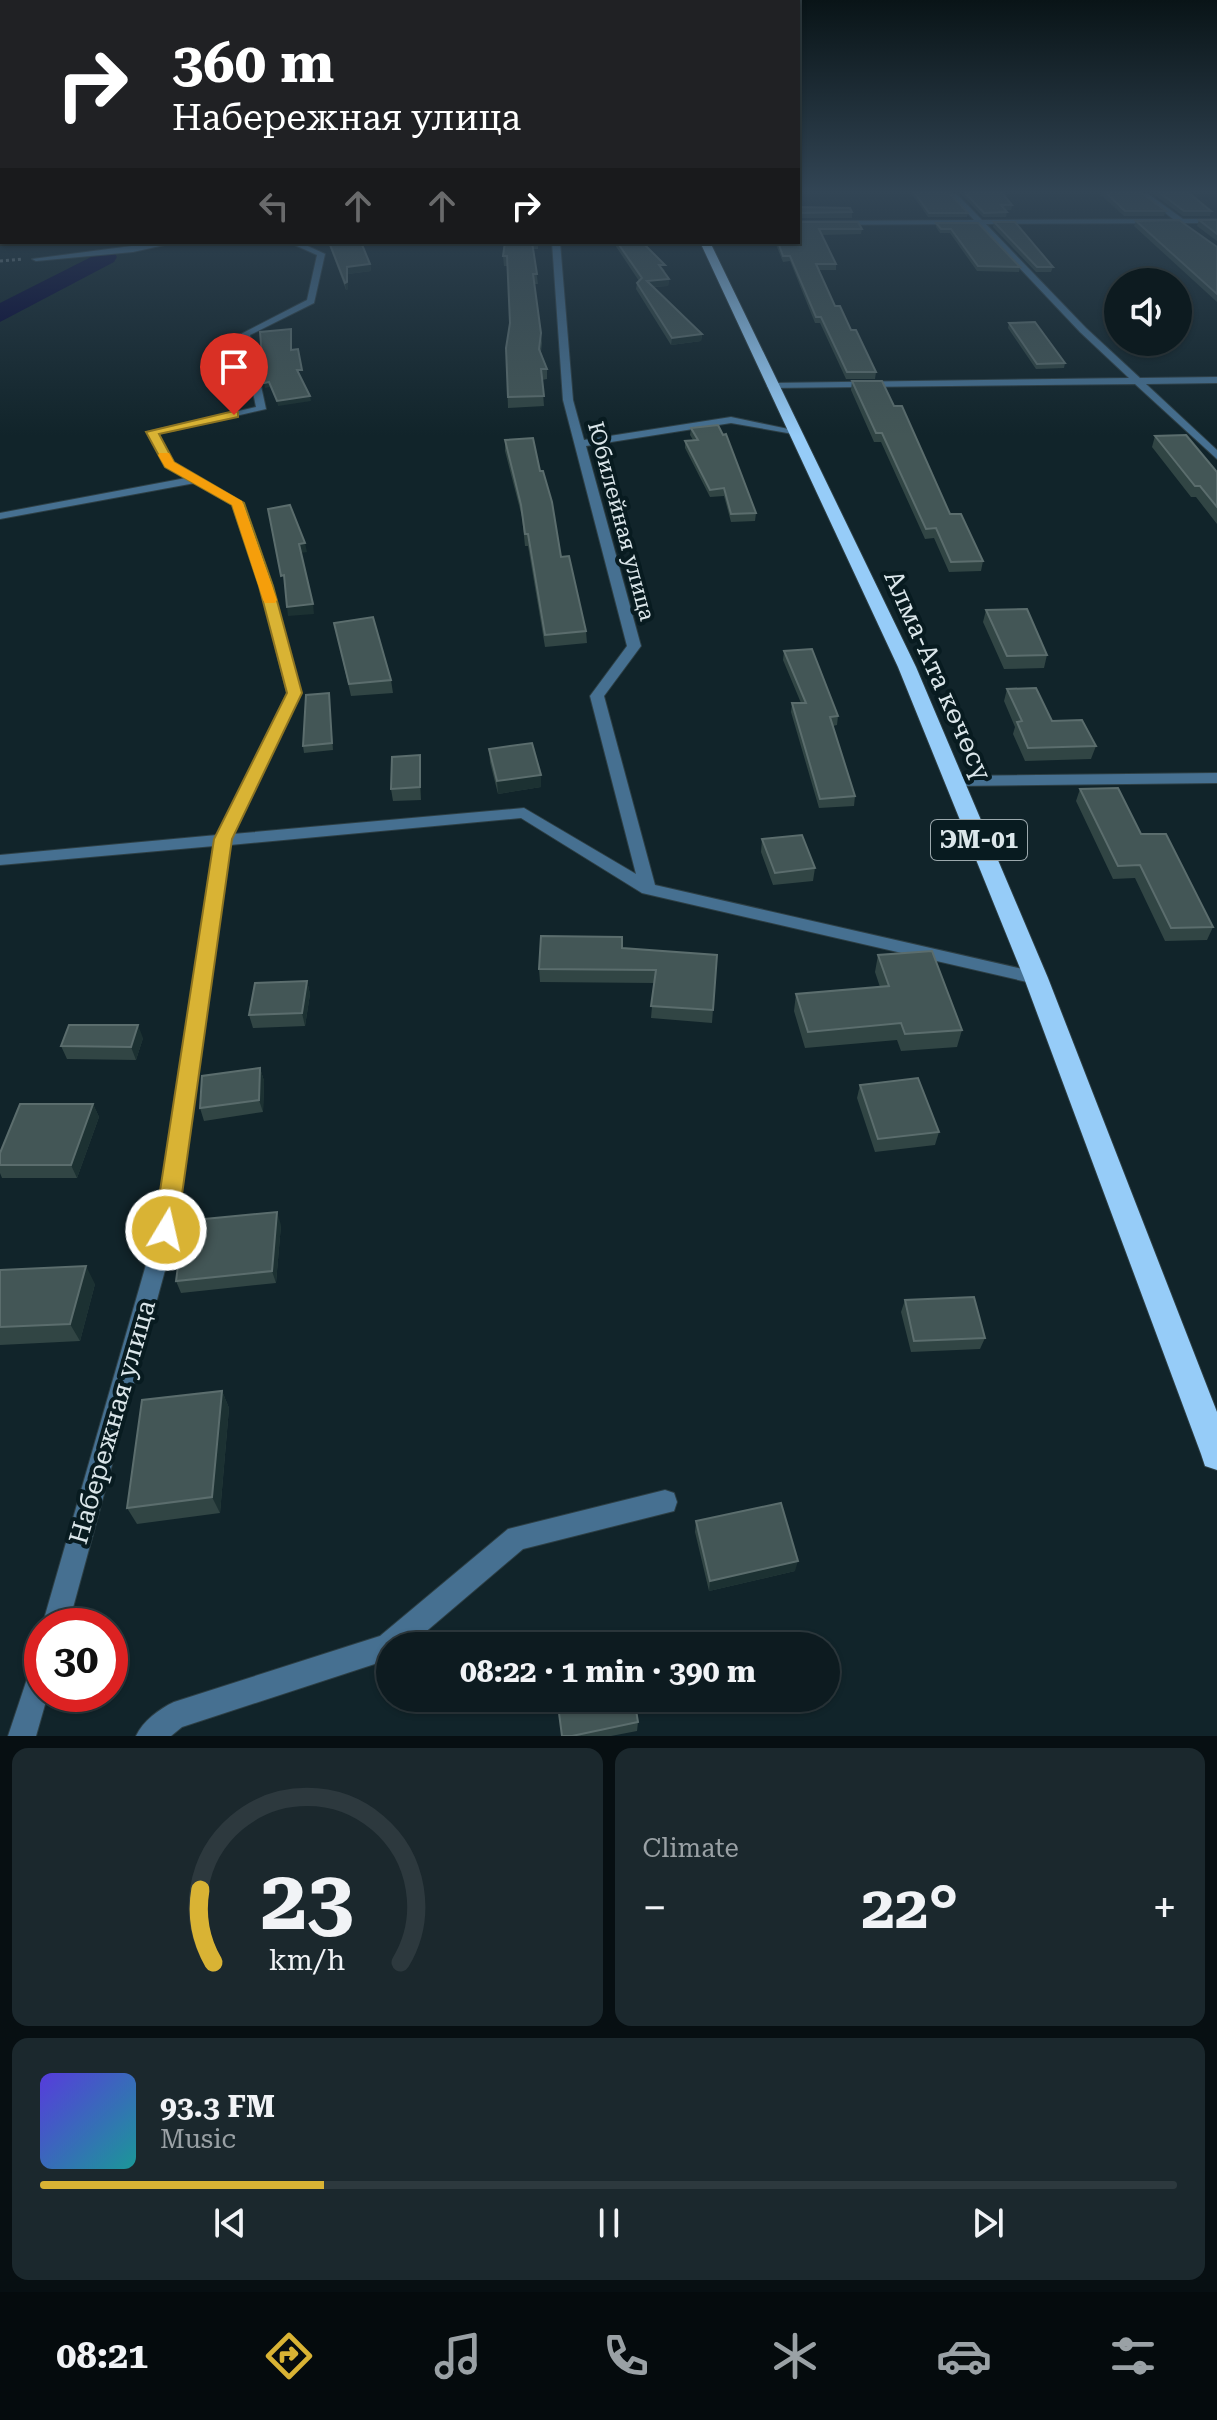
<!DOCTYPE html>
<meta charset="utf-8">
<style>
body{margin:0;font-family:"Roboto Serif",serif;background:#1b282d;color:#f1f3f6;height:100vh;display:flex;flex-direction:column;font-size:30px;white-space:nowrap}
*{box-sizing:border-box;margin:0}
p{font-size:26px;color:#9aa1a5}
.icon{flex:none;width:44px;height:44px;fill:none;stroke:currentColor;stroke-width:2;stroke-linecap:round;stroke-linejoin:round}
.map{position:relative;height:1736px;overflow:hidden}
.panel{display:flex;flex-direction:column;gap:12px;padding:12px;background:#070f12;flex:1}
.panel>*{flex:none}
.hud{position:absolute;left:0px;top:0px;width:800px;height:244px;box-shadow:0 2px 6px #0004,0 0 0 2px #2d393e;background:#202124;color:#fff;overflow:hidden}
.buttons{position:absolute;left:1104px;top:268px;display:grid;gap:16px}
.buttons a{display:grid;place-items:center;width:88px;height:88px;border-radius:50%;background:#0d1b20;box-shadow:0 2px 6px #0004,0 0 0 2px #2d393e;font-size:40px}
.speed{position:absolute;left:24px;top:1608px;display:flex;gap:16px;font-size:40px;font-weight:700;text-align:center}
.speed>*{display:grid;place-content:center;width:104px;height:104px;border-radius:50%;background:#0d1b20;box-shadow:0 2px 6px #0004,0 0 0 2px #2d393e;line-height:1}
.speed .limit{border:12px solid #d22;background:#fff;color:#111}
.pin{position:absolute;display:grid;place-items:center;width:68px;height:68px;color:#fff;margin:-82px -34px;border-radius:50% 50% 50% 0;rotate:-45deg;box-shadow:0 0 8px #0007}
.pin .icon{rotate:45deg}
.me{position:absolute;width:88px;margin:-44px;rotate:9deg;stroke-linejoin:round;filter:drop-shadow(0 0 6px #0008)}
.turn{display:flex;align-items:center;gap:28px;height:168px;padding:0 40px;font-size:36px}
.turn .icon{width:104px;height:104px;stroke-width:2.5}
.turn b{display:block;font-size:56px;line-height:68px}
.lanes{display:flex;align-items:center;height:76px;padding:0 40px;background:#0003;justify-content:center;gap:40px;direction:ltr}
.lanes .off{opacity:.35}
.big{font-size:60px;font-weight:700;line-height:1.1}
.panel .card{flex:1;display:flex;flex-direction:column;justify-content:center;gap:12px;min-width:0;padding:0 28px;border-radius:16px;background:#1b282d}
.panel .dial{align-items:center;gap:0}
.dial svg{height:208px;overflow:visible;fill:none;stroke:#2d393e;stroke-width:7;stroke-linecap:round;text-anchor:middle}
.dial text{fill:#f1f3f6;stroke:none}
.song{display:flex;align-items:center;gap:24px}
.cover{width:96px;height:96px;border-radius:12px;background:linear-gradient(135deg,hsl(250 70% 55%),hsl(180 70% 35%))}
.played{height:8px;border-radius:4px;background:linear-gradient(90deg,#d9b334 25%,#2d393e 25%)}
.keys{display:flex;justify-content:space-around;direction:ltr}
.heat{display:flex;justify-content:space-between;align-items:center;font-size:44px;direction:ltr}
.panel .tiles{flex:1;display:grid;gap:12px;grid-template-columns:1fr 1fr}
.card:last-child{grid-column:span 2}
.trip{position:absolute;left:376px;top:1632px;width:464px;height:80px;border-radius:40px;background:#0d1b20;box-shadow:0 2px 6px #0004,0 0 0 2px #2d393e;font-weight:700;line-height:80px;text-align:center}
.tabs{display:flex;height:128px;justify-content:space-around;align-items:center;background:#050b0d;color:#9aa1a5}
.tabs .icon{width:56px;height:56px}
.tabs .current{color:#d9b334}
.tabs b{font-size:36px;color:#f1f3f6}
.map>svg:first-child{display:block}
</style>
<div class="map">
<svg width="1217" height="1736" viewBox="0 0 1217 1736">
<rect width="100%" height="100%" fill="#11242a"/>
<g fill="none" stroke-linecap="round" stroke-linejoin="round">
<path fill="#030234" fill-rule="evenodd" d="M105 250 114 252 117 257 114 262 0 322V303Z"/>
<defs>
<path id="minor" d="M949 193H956L982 220 1173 219 1140 193H1147L1183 219H1217V223L986 224 1086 328 1140 378 1217 377V383L1146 384 1217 450V459L1135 384 769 388 767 386 772 383 1129 378 1080 332 978 224 798 225V221L974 220Z
M162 242H178L133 252 36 261 32 259Z
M288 242H299L325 254 314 303 250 335 266 409 158 434 173 462 243 503 272 586 301 693 233 834 524 808 636 874 590 696 627 646 563 400 552 242H560L573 400 584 440 731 417 798 431 793 434 731 423 586 446 641 646 604 696 655 885 1036 972 1042 973 1045 978 1042 983 1036 984 642 893 521 818 230 845 176 1230 68 1626H42L156 1230 214 846 0 865V855L217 835 287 693 260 586 232 505 195 483 0 519V513L186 478 165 466 147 432 256 407 241 334 307 300 317 255Z
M1217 773V783L954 786 947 781 954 776Z
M665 1490 674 1493 677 1502 674 1511 523 1549 409 1646H390V1659L182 1727 171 1736H136C143 1721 159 1709 174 1702L380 1636 508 1529Z
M42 1657V1694H48L36 1736H8L33 1661Z"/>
<path id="trunk" d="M700 242H710L916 667 1048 978 1217 1412V1470L1205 1466 1201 1454 1024 978 898 667Z"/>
</defs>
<use href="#minor" stroke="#2d3f45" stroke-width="2"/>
<use href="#trunk" stroke="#2d3f45" stroke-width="2"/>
<path stroke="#6b7a7f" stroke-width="3" stroke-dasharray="3 3" stroke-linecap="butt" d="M0 261 23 259"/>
<use href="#minor" fill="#467091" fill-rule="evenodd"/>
<use href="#trunk" fill="#96ccf8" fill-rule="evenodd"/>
</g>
<path fill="#314544" d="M911 193H949L968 213 967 217H928Z
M960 193H1006L1005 196H1004L1012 205 1011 210H1005L1007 212 1006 217H983Z
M1099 193H1142L1166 211 1164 216H1124Z
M1152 193H1189L1211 211 1210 216H1183Z
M798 207 852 212V218H798Z
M1199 220H1217V241L1197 226Z
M1136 221 1217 247V302L1134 226Z
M798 222 862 229 861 234 822 235 836 264V270H818L835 306 851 330 876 372 875 379H846L820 323H815L790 261 783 262 775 242H798Z
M994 222 1053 267 1051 272H1036L993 227Z
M936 223H978L1020 267 1019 272 977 271 950 233H940L936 227Z
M328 242H361L370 264 371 271 348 274V289L346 290Z
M505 242H538V249H533L538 284H534L542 343 541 352 547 369V379L542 380 544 406 508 408 506 348 510 323 508 266H504L503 256Z
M613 242H642L665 271H663L669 279 668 286 653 287 702 334 701 341 671 345 636 289 637 283 639 281Z
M1009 323 1065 363 1064 368 1036 369 1008 328Z
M852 381 894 406 950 514 983 561 981 571 949 572 934 538 925 539 881 442H874L851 390Z
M691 428 756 513 755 521 731 522 724 496 710 497 685 448V441L693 440 690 435Z
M1155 436 1217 472V524L1196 497H1191L1152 447Z
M505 440 540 471 561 557 586 631 587 643 545 647 528 546H525L522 517 505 451Z
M986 610 1047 655 1044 668 1004 669 983 622Z
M334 623 391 680 393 693 351 696Z
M784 651 838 716 837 725 833 726 855 796 854 806 819 808 791 712 792 703H801L783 660Z
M1007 689 1052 721 1096 746 1091 759 1025 761 1013 734 1015 727 1004 701Z
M329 693 333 750 304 753 303 746Z
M489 749 541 775V787L498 794 490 762Z
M420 755 421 768V800L393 801 391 789Z
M1080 789 1141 834 1213 927 1207 940 1165 941 1135 878 1113 879 1076 801Z
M762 839 815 868 813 881 773 885 761 852Z
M622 948 717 955 712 1023 651 1018 654 983 540 982 539 969Z
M878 955 962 1030 957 1047 901 1051 897 1040 805 1048 794 1011 796 994 880 987 875 972Z
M307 981 310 994 305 1026 253 1028 249 1015Z
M143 1038 136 1060 67 1059 61 1046Z
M260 1068 264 1081 263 1112 204 1121 200 1108Z
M860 1085 939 1132 935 1145 875 1152 857 1098Z
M93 1104 99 1117 77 1178H2L0 1173V1153Z
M281 1225 276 1283 181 1293 176 1281Z
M0 1270 95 1284 80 1341 0 1345Z
M905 1300 985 1338 980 1349 911 1352 901 1312Z
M222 1391 229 1408 220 1513 137 1524 127 1508Z
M696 1521 795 1571 709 1591 695 1532Z
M638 1722 637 1731 611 1736H561Z"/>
<path fill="#1c3132" d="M370 264 371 271 348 274V289L346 290 345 283 347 267Z
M669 279 668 286 647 287V281Z
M702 334 701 341 671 345 672 338Z
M269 382 270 387 265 388 264 383Z
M310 396 311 401 278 406 277 401Z
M305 543 307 552 301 553 299 544Z
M313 604 314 614 288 616 287 607Z
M420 755 421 768V800L420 787Z
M541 775V787L498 794 497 781Z
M307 981 310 994 305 1026 302 1013Z
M138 1025 143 1038 136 1060 131 1047Z
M260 1068 264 1081 263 1112 259 1100Z
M93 1104 99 1117 77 1178 71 1165Z
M277 1212 281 1225 276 1283 272 1271Z
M86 1266 95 1284 80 1341 70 1324Z
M222 1391 229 1408 220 1513 212 1497Z
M798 1561 795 1571 709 1591 710 1581Z"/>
<path fill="#435656" stroke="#5b6d6d" stroke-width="2" d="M915 193H949L968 213H929Z
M965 193H1002L1012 205H1001L1007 212 984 213Z
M1106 193H1142L1166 211H1125Z
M1160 193H1189L1211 211H1184Z
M798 207 850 208 852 212 798 213V214Z
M1179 220 1217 247V294L1136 221Z
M1199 220H1217V234Z
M798 222H858L862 229H819L836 264H816L835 306H840L851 330H856L876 372H847L821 317H816L790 256H783L778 242H798Z
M994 222H1015L1053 267H1037Z
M936 223H978L1020 267 978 266 951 229H941Z
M329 242H361L370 264 347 267V282L345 283Z
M505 242H532L537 274H533L541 333 539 349 547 369H541L544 396 508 397 506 348 510 323 507 256H503Z
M617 242H642L665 265H659L669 279 647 281 702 334 672 338 637 283 642 278Z
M1035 322 1065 363 1037 364 1009 323Z
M291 329V350L298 349 302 370H297L310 396 277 401 269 382 264 383 260 332Z
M852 381H882L894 406H902L950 514H961L983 561 951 562 936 528 926 529 882 433H876Z
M718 425 723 435 726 434 756 513 731 514 724 488 710 490 685 441 698 440 691 428Z
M1186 435 1217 472V507L1200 486H1195L1155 436Z
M533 438 540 471H543L552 502 561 557 569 556 586 631 545 635 528 534H525L521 505 505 440Z
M290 505 305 543 299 544 313 604 287 607 284 575 281 576 268 509Z
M1027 609 1047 655 1007 656 986 610Z
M373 617 391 680 349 684 334 623Z
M812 649 838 716 830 717 855 796 820 799 792 703H806L784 651Z
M1036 688 1052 721 1082 720 1096 746 1028 748 1017 722 1022 721 1007 689Z
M329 693 332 743 303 746 306 695Z
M532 743 541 775 497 781 489 749Z
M420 755V787L391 789 392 757Z
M1118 788 1141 834H1166L1213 927 1171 928 1140 865 1118 866 1080 789Z
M802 835 815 868 775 873 762 839Z
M541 936 622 937V948L717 955 713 1010 651 1006 656 970 539 969Z
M932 951 962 1030 905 1034 901 1023 808 1032 796 994 889 986 878 955Z
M307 981 302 1013 249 1015 255 983Z
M69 1025H138L131 1047 61 1046Z
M260 1068 259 1100 200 1108 202 1076Z
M918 1078 939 1132 878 1139 860 1085Z
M20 1104H93L71 1165H0V1153Z
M277 1212 272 1271 176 1281 184 1221Z
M86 1266 70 1324 0 1327V1270Z
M974 1297 985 1338 914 1341 905 1300Z
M222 1391 212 1497 127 1508 142 1400Z
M781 1503 798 1561 710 1581 696 1521Z
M557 1698H634L638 1722 572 1736H562Z"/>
<linearGradient id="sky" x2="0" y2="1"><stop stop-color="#091417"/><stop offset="0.44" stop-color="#324555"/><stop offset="1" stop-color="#324555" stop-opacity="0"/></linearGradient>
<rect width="1217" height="436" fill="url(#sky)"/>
<path fill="#d9b334" stroke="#8d7422" stroke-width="2" d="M234 411 238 412V417L159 434 174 462 244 503 273 586 302 693 232 839 177 1230 174 1237 166 1240 157 1237 154 1230 214 839 287 693 259 586 232 505 165 467 146 432Z"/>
<path fill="#f59e0b" d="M160 453H169L174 462 242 501 277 600 275 603H265L263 600 232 505 165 467 158 455Z"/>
<g text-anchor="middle" stroke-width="8" stroke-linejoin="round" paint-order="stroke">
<g font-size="22" fill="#dbe6ea" stroke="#081b20">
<text transform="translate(622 521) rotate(75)" y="8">Юбилейная улица</text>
</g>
<rect fill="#081b20" stroke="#9ca9ad" stroke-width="2" x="931" y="820" width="96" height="40" rx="6"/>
<g font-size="24" font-weight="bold" fill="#dbe6ea">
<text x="979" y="848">ЭМ-01</text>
</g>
<g font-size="26" fill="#dbe6ea" stroke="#081b20">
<text transform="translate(938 675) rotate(66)" y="9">Алма-Ата көчөсү</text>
<text transform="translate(112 1422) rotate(-74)" y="9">Набережная улица</text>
</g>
</g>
</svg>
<div class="buttons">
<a><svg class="icon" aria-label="sound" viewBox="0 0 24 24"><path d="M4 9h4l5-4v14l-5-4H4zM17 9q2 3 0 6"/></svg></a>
</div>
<div class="speed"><div class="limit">30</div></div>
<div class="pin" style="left:234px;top:415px;background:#d93025"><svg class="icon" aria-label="arrive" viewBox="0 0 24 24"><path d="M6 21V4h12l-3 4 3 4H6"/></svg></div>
<svg class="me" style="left:166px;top:1230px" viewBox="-20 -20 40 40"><circle r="17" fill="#d9b334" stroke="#fff" stroke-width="3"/><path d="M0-11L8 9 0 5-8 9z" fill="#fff"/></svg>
<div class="trip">08:22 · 1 min · 390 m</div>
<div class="hud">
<div class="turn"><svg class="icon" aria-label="right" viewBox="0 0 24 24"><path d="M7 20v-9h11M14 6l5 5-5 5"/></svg><div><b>360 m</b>Набережная улица</div></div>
<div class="lanes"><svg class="icon off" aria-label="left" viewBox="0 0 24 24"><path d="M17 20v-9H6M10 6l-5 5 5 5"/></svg><svg class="icon off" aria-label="ahead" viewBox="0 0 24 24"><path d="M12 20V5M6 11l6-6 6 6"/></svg><svg class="icon off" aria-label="ahead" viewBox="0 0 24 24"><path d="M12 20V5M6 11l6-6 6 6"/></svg><svg class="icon" aria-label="right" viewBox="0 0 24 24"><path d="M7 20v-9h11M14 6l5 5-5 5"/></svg></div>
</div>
</div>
<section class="panel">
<div class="tiles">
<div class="card dial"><svg viewBox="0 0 100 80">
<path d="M14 69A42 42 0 1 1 86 69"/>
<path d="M14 69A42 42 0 0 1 9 41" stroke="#d9b334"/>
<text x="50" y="56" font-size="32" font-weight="700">23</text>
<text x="50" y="72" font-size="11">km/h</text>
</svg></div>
<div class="card"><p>Climate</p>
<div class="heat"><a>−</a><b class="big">22°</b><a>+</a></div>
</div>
<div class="card">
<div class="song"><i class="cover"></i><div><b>93.3 FM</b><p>Music</p></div></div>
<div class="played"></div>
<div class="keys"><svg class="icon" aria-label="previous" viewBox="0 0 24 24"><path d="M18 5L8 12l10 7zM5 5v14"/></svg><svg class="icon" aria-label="pause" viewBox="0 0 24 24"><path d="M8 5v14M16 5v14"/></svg><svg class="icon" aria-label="next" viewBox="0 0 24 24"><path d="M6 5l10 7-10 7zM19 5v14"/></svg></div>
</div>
</div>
</section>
<nav class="tabs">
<b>08:21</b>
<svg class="icon current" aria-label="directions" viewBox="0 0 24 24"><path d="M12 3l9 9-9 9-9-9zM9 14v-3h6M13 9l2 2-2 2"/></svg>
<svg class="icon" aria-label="music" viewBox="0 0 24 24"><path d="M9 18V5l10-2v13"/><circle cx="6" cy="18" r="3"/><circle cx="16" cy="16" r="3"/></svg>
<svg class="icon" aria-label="phone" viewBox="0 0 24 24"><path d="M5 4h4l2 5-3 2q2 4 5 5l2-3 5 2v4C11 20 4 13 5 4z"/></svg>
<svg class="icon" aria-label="climate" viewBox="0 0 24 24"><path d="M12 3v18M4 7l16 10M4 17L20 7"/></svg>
<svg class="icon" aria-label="car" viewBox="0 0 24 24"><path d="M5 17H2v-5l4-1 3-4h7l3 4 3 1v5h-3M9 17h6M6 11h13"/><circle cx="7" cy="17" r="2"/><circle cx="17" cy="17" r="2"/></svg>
<svg class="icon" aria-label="filters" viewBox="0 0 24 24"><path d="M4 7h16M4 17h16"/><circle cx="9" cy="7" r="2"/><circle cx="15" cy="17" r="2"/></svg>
</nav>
